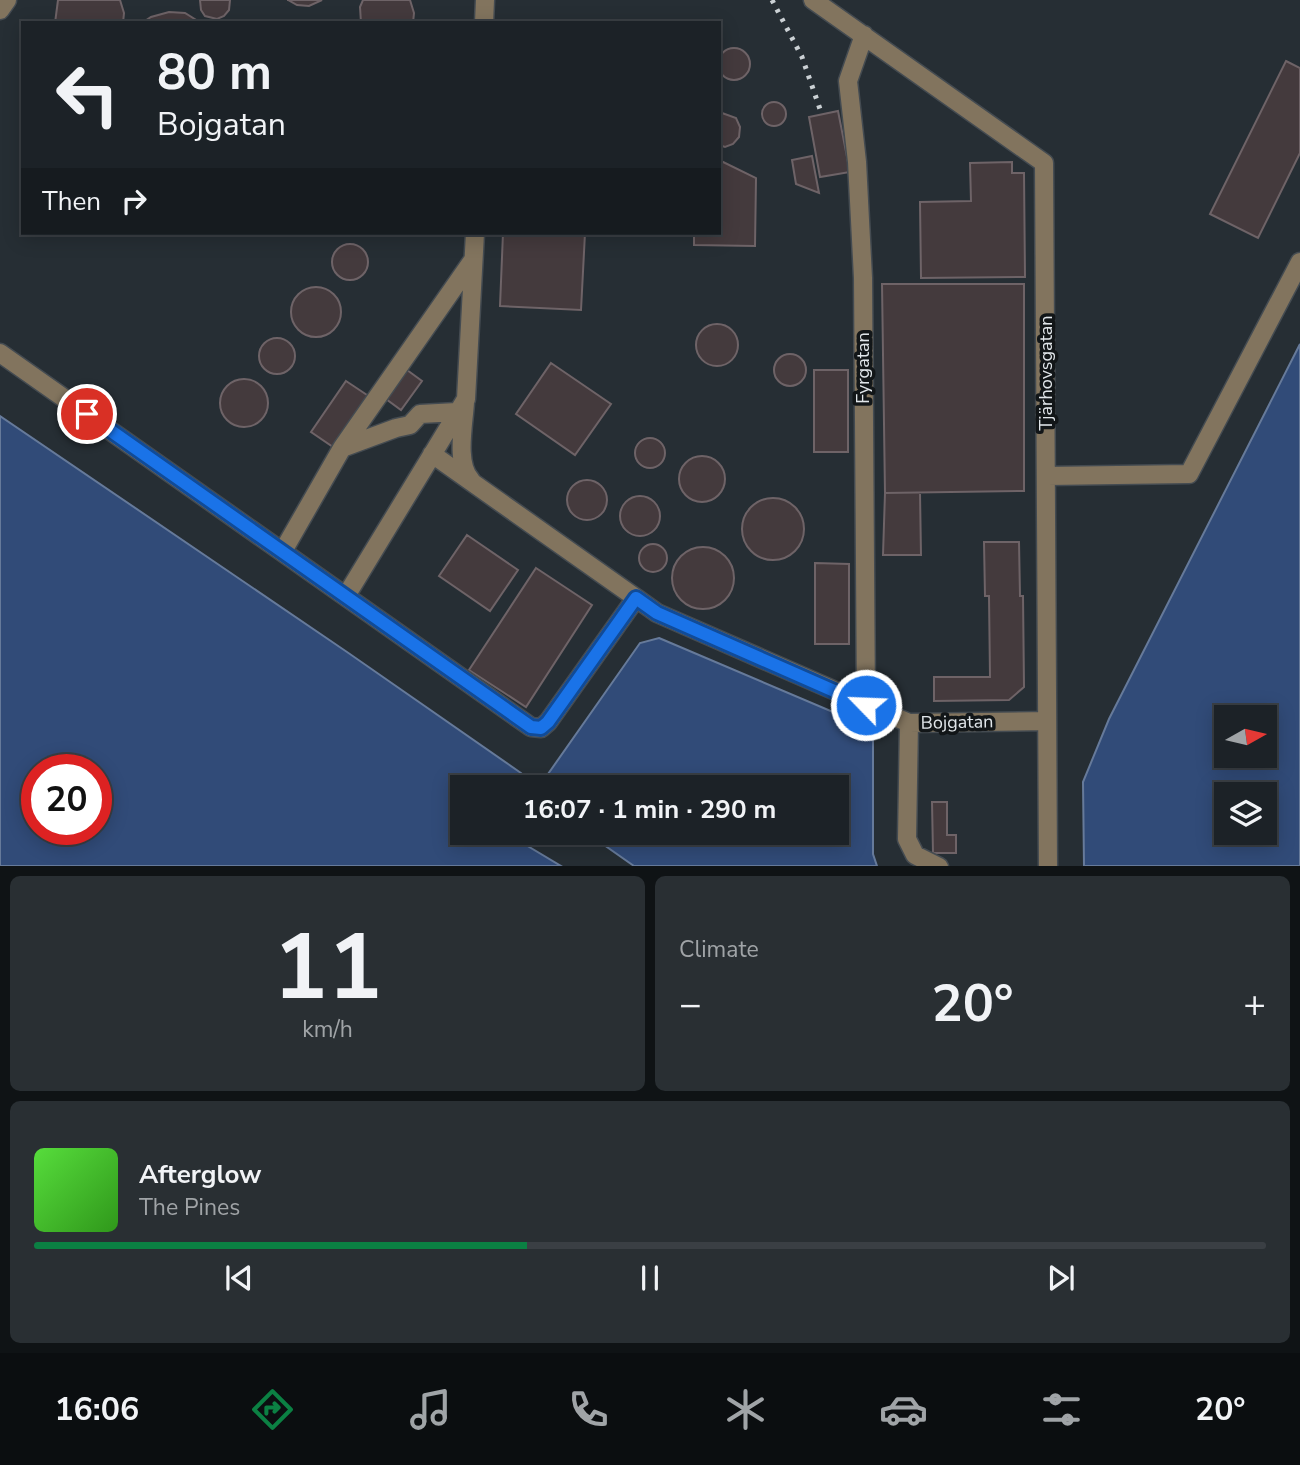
<!DOCTYPE html>
<meta charset="utf-8">
<style>
body{margin:0;font-family:"Nunito Sans",sans-serif;background:#292f33;color:#f1f3f6;height:100vh;display:flex;flex-direction:column;font-size:26px;white-space:nowrap}
*{box-sizing:border-box;margin:0}
p{font-size:23px;color:#a0a4a7}
.icon{flex:none;width:38px;height:38px;fill:none;stroke:currentColor;stroke-width:2;stroke-linecap:round;stroke-linejoin:round}
.map{position:relative;height:866px;overflow:hidden}
.details{display:flex;flex-direction:column;gap:10px;padding:10px;background:#0f1315;flex:1}
.details>*{flex:none}
.banner{position:absolute;left:21px;top:21px;width:700px;height:214px;border-radius:0px;box-shadow:0 4px 18px #0003,0 0 0 2px #3a3f44;background:#1c2227;color:#f1f3f6;overflow:hidden}
.needle{width:46px;rotate:82deg}
.controls{position:absolute;left:1214px;top:705px;display:grid;gap:14px}
.controls a{display:grid;place-items:center;width:63px;height:63px;border-radius:0px;background:#1c2227;box-shadow:0 4px 18px #0003,0 0 0 2px #3a3f44;font-size:35px}
.speed{position:absolute;left:21px;top:754px;display:flex;gap:14px;font-size:35px;font-weight:700;text-align:center}
.speed>*{display:grid;place-content:center;width:91px;height:91px;border-radius:50%;background:#1c2227;box-shadow:0 4px 18px #0003,0 0 0 2px #3a3f44;line-height:1}
.speed .limit{border:10px solid #d22;background:#fff;color:#111}
.pin{position:absolute;display:grid;place-items:center;width:60px;height:60px;color:#fff;margin:-30px;border:4px solid #fff;border-radius:50%;box-shadow:0 2px 7px #0007}
.me{position:absolute;width:77px;margin:-38px;rotate:294deg;stroke-linejoin:round;filter:drop-shadow(0 0 5px #0008)}
.turn{display:flex;align-items:center;gap:24px;height:147px;padding:0 21px;font-size:32px}
.turn .icon{width:91px;height:91px;stroke-width:2.5}
.turn b{display:block;font-size:49px;line-height:60px}
.then{display:flex;align-items:center;height:66px;padding:0 21px;background:#0003;gap:14px;font-size:26px}
.big{font-size:52px;font-weight:700;line-height:1.1}
.details .card{flex:1;display:flex;flex-direction:column;justify-content:center;gap:10px;min-width:0;padding:0 24px;border-radius:10px;background:#292f33}
.details .dial{align-items:center;gap:0}
.dial b{font-size:91px;line-height:1}
.song{display:flex;align-items:center;gap:21px}
.cover{width:84px;height:84px;border-radius:10px;background:linear-gradient(135deg,hsl(110 70% 55%),hsl(110 70% 35%))}
.played{height:7px;border-radius:4px;background:linear-gradient(90deg,#0b8043 40%,#3a3f44 40%)}
.keys{display:flex;justify-content:space-around;direction:ltr}
.heat{display:flex;justify-content:space-between;align-items:center;font-size:38px;direction:ltr}
.details .tiles{flex:1;display:grid;gap:10px;grid-template-columns:1fr 1fr}
.card:last-child{grid-column:span 2}
.trip{position:absolute;left:450px;top:775px;width:399px;height:70px;border-radius:0px;background:#1c2227;box-shadow:0 4px 18px #0003,0 0 0 2px #3a3f44;font-weight:700;line-height:70px;text-align:center}
.tabs{display:flex;height:112px;justify-content:space-around;align-items:center;background:#0b0e10;color:#a0a4a7}
.tabs .icon{width:49px;height:49px}
.tabs .selected{color:#0b8043}
.tabs b{font-size:32px;color:#f1f3f6}
.map>svg:first-child{display:block}
</style>
<div class="map">
<svg width="1300" height="867" viewBox="0 0 1300 867">
<rect width="100%" height="100%" fill="#262e34"/>
<path fill="#314b78" stroke="#667a9a" stroke-width="2" fill-rule="evenodd" d="M1300 344V866H1084L1083 782 1109 719ZM1227 718H1265V756H1227ZM1227 794H1265V833H1227Z
M0 416 347 652 521 773 515 787 462 788V833H516L526 845 561 866H0ZM96 770V830H37V770Z
M659 638 873 729V854L877 866H634L587 833H836V788L541 787V784L640 643Z"/>
<path fill="#443a3d" stroke="#6e6367" stroke-width="2" d="M58 0H120L124 13 123 23H55Z
M200 0H230L229 10 224 16 217 19 205 16 201 10Z
M288 0H287H322L309 6 297 5Z
M363 0H410L414 13 413 23H361L360 7Z
M169 12 185 13 201 23H142L151 17Z
M718 64a16 16 0 1 1 32 0a16 16 0 1 1-32 0Z
M1286 61 1300 68V153L1258 238 1210 214Z
M762 114a12 12 0 1 1 24 0a12 12 0 1 1-24 0Z
M838 111 850 172 820 177 809 117Z
M722 113 736 118 740 127 739 137 733 144 725 147 719 145V114Z
M812 156 819 193 796 184 792 160Z
M719 160 756 178 755 246 694 245V233H719Z
M1012 162V173H1024L1025 277 921 278 920 202 971 201 970 163Z
M503 233H585L581 310 500 306Z
M332 262a18 18 0 1 1 36 0a18 18 0 1 1-36 0Z
M882 284H1024V491L885 493Z
M291 312a25 25 0 1 1 50 0a25 25 0 1 1-50 0Z
M696 345a21 21 0 1 1 42 0a21 21 0 1 1-42 0Z
M259 356a18 18 0 1 1 36 0a18 18 0 1 1-36 0Z
M774 370a16 16 0 1 1 32 0a16 16 0 1 1-32 0Z
M551 363 611 404 575 455 516 414Z
M407 370 422 381 401 410 386 399Z
M814 370H848V452H814Z
M220 403a24 24 0 1 1 48 0a24 24 0 1 1-48 0Z
M346 381 373 399 339 451 311 432Z
M635 453a15 15 0 1 1 30 0a15 15 0 1 1-30 0Z
M679 479a23 23 0 1 1 46 0a23 23 0 1 1-46 0Z
M567 500a20 20 0 1 1 40 0a20 20 0 1 1-40 0Z
M885 493H920L921 555H883Z
M620 516a20 20 0 1 1 40 0a20 20 0 1 1-40 0Z
M742 529a31 31 0 1 1 62 0a31 31 0 1 1-62 0Z
M467 535 518 570 490 611 439 576Z
M984 542H1019L1020 596H1023L1024 687 1009 700 934 701V677H990L989 596H985Z
M639 558a14 14 0 1 1 28 0a14 14 0 1 1-28 0Z
M672 578a31 31 0 1 1 62 0a31 31 0 1 1-62 0Z
M815 563 849 564V644H815Z
M536 568 592 605 526 707 469 670Z
M932 802H947V835H956V853H933Z"/>
<g fill="none" stroke-linecap="round" stroke-linejoin="round">
<defs>
<path id="minor" d="M813 0 1044 163 1048 867
M0 10 7 0
M484 23 485 0
M864 35 848 81 857 162 863 278 866 705
M0 353 531 727 541 728 548 722 636 598 657 613 909 723 1047 721
M465 402C464 423 455 464 471 480
M342 448 473 260
M432 454 636 598
M1047 476 1189 474 1300 262
M283 551 342 448 396 428 410 425 420 414 457 412
M346 596 466 399 475 233
M909 723 907 839 915 855 939 867"/>
</defs>
<use href="#minor" stroke="#444b51" stroke-width="21"/>
<use href="#minor" stroke="#82745e" stroke-width="18"/>
<path stroke="#cbd1d5" stroke-width="5" stroke-dasharray="3.5 7" stroke-linecap="butt" d="M772 0 802 57 821 112"/>
</g>
<g fill="none" stroke-linecap="round" stroke-linejoin="round">
<defs>
<path id="route" d="M87 414 531 727 541 728 548 722 636 598 657 613 866 705"/>
</defs>
<use href="#route" stroke="#114b97" stroke-width="18"/>
<use href="#route" stroke="#1a73e8" stroke-width="12"/>
</g>
<g text-anchor="middle" stroke-width="7" stroke-linejoin="round" paint-order="stroke">
<g font-size="18" fill="#e1e6ea" stroke="#121618">
<text transform="translate(863 368) rotate(-90)" y="6">Fyrgatan</text>
<text transform="translate(1046 373) rotate(-90)" y="6">Tjärhovsgatan</text>
<text transform="translate(957 722) rotate(-1)" y="6">Bojgatan</text>
</g>
</g>
</svg>
<div class="controls">
<a><svg class="needle" viewBox="-14 -14 28 28"><path d="M0-13l5 13h-10z" fill="#e53935"/><path d="M0 13l5-13h-10z" fill="#a0a4a7"/></svg></a>
<a><svg class="icon" aria-label="layers" viewBox="0 0 24 24"><path d="M12 4l9 5-9 5-9-5zM3 14l9 5 9-5"/></svg></a>
</div>
<div class="speed"><div class="limit">20</div></div>
<div class="pin" style="left:87px;top:414px;background:#d93025"><svg class="icon" aria-label="arrive" viewBox="0 0 24 24"><path d="M6 21V4h12l-3 4 3 4H6"/></svg></div>
<svg class="me" style="left:866px;top:705px" viewBox="-20 -20 40 40"><circle r="17" fill="#1a73e8" stroke="#fff" stroke-width="3"/><path d="M0-11L8 9 0 5-8 9z" fill="#fff"/></svg>
<div class="trip">16:07 · 1 min · 290 m</div>
<div class="banner">
<div class="turn"><svg class="icon" aria-label="left" viewBox="0 0 24 24"><path d="M17 20v-9H6M10 6l-5 5 5 5"/></svg><div><b>80 m</b>Bojgatan</div></div>
<div class="then">Then<svg class="icon" aria-label="right" viewBox="0 0 24 24"><path d="M7 20v-9h11M14 6l5 5-5 5"/></svg></div>
</div>
</div>
<section class="details">
<div class="tiles">
<div class="card dial"><b>11</b><p>km/h</p></div>
<div class="card"><p>Climate</p>
<div class="heat"><a>−</a><b class="big">20°</b><a>+</a></div>
</div>
<div class="card">
<div class="song"><i class="cover"></i><div><b>Afterglow</b><p>The Pines</p></div></div>
<div class="played"></div>
<div class="keys"><svg class="icon" aria-label="previous" viewBox="0 0 24 24"><path d="M18 5L8 12l10 7zM5 5v14"/></svg><svg class="icon" aria-label="pause" viewBox="0 0 24 24"><path d="M8 5v14M16 5v14"/></svg><svg class="icon" aria-label="next" viewBox="0 0 24 24"><path d="M6 5l10 7-10 7zM19 5v14"/></svg></div>
</div>
</div>
</section>
<nav class="tabs">
<b>16:06</b>
<svg class="icon selected" aria-label="directions" viewBox="0 0 24 24"><path d="M12 3l9 9-9 9-9-9zM9 14v-3h6M13 9l2 2-2 2"/></svg>
<svg class="icon" aria-label="music" viewBox="0 0 24 24"><path d="M9 18V5l10-2v13"/><circle cx="6" cy="18" r="3"/><circle cx="16" cy="16" r="3"/></svg>
<svg class="icon" aria-label="phone" viewBox="0 0 24 24"><path d="M5 4h4l2 5-3 2q2 4 5 5l2-3 5 2v4C11 20 4 13 5 4z"/></svg>
<svg class="icon" aria-label="climate" viewBox="0 0 24 24"><path d="M12 3v18M4 7l16 10M4 17L20 7"/></svg>
<svg class="icon" aria-label="car" viewBox="0 0 24 24"><path d="M5 17H2v-5l4-1 3-4h7l3 4 3 1v5h-3M9 17h6M6 11h13"/><circle cx="7" cy="17" r="2"/><circle cx="17" cy="17" r="2"/></svg>
<svg class="icon" aria-label="filters" viewBox="0 0 24 24"><path d="M4 7h16M4 17h16"/><circle cx="9" cy="7" r="2"/><circle cx="15" cy="17" r="2"/></svg>
<b>20°</b>
</nav>
